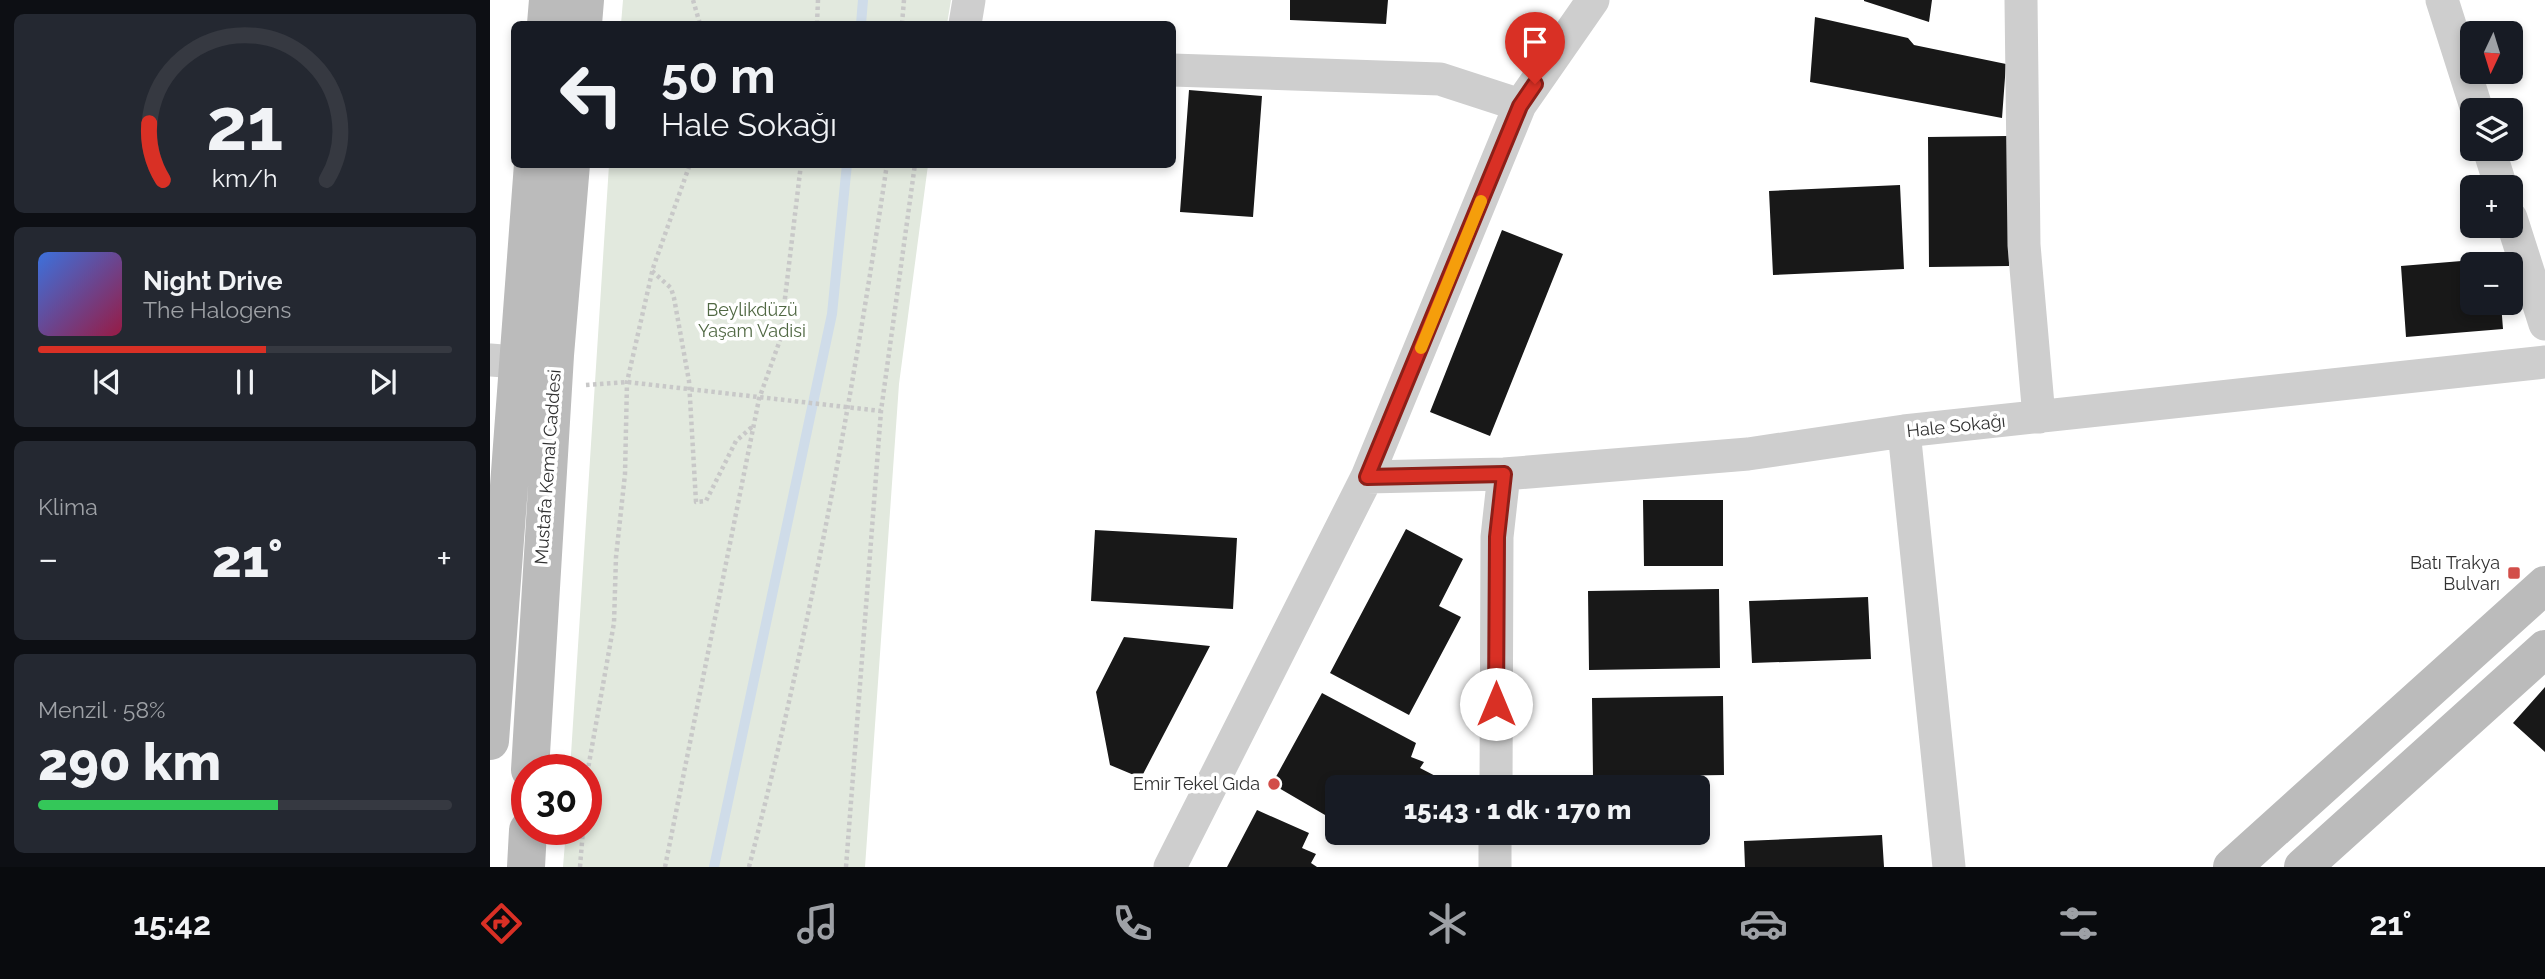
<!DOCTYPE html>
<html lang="tr">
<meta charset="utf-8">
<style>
body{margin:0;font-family:Raleway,sans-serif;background:#242831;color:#f1f3f6;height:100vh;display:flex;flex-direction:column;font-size:26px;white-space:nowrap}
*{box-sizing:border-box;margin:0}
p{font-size:23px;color:#9ea1a6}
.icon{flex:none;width:38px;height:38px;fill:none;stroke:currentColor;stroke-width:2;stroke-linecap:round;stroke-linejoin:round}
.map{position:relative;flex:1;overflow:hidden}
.drawer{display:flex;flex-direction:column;gap:14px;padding:14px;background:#0d0f14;width:490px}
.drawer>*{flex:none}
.banner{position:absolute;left:21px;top:21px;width:665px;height:147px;border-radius:10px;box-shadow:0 4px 10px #0003;background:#171b24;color:#f1f3f6;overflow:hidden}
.needle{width:46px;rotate:184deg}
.controls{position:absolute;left:1970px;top:21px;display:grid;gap:14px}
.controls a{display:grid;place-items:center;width:63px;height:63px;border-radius:10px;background:#171b24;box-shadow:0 4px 10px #0003;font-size:35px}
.speed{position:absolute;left:21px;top:754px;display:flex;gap:14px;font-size:35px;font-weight:700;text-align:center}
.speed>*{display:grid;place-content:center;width:91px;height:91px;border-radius:50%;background:#171b24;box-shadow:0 4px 10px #0003;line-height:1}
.speed .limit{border:10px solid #d22;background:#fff;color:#111}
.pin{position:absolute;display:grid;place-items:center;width:60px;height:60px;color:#fff;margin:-72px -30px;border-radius:50% 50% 50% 0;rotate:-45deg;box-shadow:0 0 7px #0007}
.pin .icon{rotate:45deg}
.me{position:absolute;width:77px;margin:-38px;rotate:0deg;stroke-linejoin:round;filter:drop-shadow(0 0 5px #0008)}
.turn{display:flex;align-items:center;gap:24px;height:147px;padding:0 35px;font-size:32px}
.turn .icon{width:91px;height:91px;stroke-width:2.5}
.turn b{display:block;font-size:49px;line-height:60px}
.big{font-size:52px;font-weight:800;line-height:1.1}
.drawer .tile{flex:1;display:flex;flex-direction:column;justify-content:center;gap:10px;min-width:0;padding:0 24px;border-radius:10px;background:#242831}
.drawer .dial{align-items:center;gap:0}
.dial svg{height:182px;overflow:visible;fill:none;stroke:#363941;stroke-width:7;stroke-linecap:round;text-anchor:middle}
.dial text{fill:#f1f3f6;stroke:none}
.song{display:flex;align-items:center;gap:21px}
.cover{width:84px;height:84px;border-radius:10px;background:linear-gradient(135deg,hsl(220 70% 55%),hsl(340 70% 35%))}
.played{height:7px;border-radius:4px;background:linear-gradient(90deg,#d93025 55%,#363941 55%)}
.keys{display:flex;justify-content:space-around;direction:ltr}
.heat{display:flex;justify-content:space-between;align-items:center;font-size:38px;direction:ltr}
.charge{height:10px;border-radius:5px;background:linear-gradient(90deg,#34c759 58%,#363941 0)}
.trip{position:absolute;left:835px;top:775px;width:385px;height:70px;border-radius:10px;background:#171b24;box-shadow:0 4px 10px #0003;font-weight:800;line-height:70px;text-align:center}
.tab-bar{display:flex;height:112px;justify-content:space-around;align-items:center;background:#090b0e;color:#9ea1a6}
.tab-bar .icon{width:49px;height:49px}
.tab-bar .on{color:#d93025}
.tab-bar b{font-size:32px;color:#f1f3f6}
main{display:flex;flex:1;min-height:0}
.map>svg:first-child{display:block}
</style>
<main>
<section class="drawer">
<div class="tile dial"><svg viewBox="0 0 100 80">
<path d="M14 69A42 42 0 1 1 86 69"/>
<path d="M14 69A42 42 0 0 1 8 44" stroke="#d93025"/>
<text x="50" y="56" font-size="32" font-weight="700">21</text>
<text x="50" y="72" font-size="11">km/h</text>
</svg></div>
<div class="tile">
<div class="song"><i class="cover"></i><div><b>Night Drive</b><p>The Halogens</p></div></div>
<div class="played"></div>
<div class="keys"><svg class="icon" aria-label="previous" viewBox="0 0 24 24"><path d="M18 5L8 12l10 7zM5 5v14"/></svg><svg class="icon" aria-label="pause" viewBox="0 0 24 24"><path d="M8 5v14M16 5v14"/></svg><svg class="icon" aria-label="next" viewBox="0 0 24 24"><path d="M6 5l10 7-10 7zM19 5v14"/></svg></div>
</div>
<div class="tile"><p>Klima</p>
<div class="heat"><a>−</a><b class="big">21°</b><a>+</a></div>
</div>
<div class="tile"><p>Menzil · 58%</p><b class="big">290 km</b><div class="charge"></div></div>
</section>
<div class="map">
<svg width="2055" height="867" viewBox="0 0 2055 867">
<rect width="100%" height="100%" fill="#fff"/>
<path fill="#e2e9de" d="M133 0H461L457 24H131Z
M119 165H438L409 384 375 867H73L76 830H96V770H80Z"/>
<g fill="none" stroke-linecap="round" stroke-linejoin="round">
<path stroke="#cfdce9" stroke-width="10" d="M371 24 373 0
M224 867 342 314 357 164"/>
</g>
<path fill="#181818" d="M800 0H898L896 24 800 20Z
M1442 0 1439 22 1374 1V0Z
M1325 17 1418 38 1424 45 1516 64 1512 118 1320 82Z
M699 90 772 96 763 217 690 212Z
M1517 136 1519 266 1439 267 1438 137Z
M1410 185 1414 269 1283 275 1279 191Z
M1012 230 1073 254 1000 436 940 412Z
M2008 258V264H1983V303H2011L2013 329 1916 337 1911 266Z
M1153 500H1233V566H1154Z
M916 529 973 559 949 606 971 617 919 715 840 673Z
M605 530 747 538 743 609 601 601Z
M1229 589 1230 668 1099 670 1098 591Z
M1378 597 1381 659 1262 663 1259 601Z
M634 637 720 646 651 778 620 765 606 692Z
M2055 687V752L2023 723Z
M832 693 926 743 921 757 934 762 930 768 955 781 952 788H847V822L782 784Z
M1233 696 1234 775 1103 777 1102 698Z
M767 810 819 833 812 848 826 854 821 863 827 867H737Z
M1392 835 1394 867H1255L1254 841Z"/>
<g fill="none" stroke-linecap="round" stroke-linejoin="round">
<path stroke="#c8c8c8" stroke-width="4.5" stroke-dasharray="3.5 3.5" stroke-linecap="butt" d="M203 0 210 24
M327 24 328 0
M412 24 414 0
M162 271 181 288 184 298 199 381 206 502 216 501 246 441 263 426
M96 385 137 382 391 411
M96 780 124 623 126 557 135 474 137 382 163 268 200 164
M90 867 93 830
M175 867 269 399 290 340 311 164
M259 867C319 636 362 400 397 164
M356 867 391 411 425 164"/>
<path stroke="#cecece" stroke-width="33" d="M1531 0 1534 245 1549 417
M1952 0 1987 110
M475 24 479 0
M682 70 950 79 1030 105
M1999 149 2011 187
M2021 218 2055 324
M0 360 26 362
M1414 431 1459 867
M877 477 1014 474 1258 454 1414 431 2055 362
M1006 788 1007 537 1014 474
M680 867 877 477 1030 105 1103 0
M1005 867V833"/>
<path stroke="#bbb" stroke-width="38" d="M56 24 58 0
M93 24 95 0
M0 741 43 164
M40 770 65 355 81 164
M36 867 38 830
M1742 867 2055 585
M1813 867 2055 649"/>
</g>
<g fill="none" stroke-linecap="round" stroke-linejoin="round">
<defs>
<path id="route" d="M1006 704 1007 537 1014 474 877 477 1030 106 1045 84"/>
</defs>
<use href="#route" stroke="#8d1f18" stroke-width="18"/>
<use href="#route" stroke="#d93025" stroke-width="12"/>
<path stroke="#f59e0b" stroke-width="12" d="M931 348 991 201"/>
</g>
<g fill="#d24e49" stroke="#fff" stroke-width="2.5">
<rect x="2017" y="566" width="14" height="14" rx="3.5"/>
<circle cx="784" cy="784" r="7"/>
</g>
<g text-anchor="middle" stroke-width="7" stroke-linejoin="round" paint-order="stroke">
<g font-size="18" fill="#506843" stroke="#fff">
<text x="262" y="316">Beylikdüzü<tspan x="262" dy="21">Yaşam Vadisi</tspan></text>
</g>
<g font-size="18" fill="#313131" stroke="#fff">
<text transform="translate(1466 426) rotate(-6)" y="6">Hale Sokağı</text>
<text transform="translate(58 467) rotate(-86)" y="6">Mustafa Kemal Caddesi</text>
</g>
<g font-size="18" fill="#313131" stroke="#fff" text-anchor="end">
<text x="2010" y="569">Batı Trakya<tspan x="2010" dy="21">Bulvarı</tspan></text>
<text x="770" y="790">Emir Tekel Gıda</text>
</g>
</g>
</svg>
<div class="controls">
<a><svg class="needle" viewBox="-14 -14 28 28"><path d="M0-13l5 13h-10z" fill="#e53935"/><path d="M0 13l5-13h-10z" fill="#9ea1a6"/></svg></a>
<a><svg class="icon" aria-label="layers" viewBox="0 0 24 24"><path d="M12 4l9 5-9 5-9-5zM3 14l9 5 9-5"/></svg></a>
<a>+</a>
<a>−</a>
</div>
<div class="speed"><div class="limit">30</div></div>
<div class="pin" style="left:1045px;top:84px;background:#d93025"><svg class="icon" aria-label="arrive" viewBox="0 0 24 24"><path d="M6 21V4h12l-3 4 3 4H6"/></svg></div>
<svg class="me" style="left:1006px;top:704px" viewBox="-20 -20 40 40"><circle r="19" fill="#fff"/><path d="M0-13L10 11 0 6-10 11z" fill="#d93025"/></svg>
<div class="trip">15:43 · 1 dk · 170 m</div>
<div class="banner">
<div class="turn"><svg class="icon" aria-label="left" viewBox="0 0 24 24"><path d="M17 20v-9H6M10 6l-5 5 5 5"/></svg><div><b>50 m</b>Hale Sokağı</div></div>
</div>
</div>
</main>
<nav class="tab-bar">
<b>15:42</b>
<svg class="icon on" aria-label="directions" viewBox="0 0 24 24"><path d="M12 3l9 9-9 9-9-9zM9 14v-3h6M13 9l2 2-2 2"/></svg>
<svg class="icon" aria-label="music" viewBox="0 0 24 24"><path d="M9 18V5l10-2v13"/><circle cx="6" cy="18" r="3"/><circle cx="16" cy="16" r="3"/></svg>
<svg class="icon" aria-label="phone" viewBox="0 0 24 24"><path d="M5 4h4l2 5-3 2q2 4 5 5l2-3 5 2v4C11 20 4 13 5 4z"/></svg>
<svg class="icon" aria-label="climate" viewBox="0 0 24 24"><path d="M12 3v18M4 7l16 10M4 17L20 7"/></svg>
<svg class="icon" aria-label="car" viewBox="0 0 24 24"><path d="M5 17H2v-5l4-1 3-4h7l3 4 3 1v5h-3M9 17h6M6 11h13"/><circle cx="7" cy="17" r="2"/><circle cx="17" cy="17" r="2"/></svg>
<svg class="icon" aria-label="filters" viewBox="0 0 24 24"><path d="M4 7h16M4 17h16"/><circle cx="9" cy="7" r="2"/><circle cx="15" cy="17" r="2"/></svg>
<b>21°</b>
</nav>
